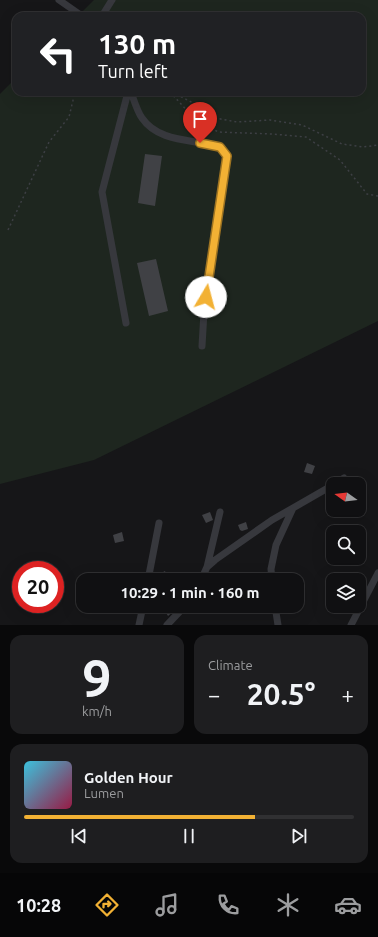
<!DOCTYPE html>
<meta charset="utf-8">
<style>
body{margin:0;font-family:Ubuntu,sans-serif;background:#1e1e20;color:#f1f3f6;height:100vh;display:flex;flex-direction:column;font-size:15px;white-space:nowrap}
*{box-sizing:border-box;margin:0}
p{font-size:13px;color:#9c9d9f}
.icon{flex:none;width:22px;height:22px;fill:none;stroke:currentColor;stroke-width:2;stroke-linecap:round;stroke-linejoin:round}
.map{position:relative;height:625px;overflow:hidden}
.panel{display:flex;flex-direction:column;gap:10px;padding:10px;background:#09090a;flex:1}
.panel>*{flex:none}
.banner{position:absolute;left:12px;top:12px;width:354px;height:84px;border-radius:12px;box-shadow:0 4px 16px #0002,0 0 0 1px #303032;background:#202124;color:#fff;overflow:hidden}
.needle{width:26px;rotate:284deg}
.controls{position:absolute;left:326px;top:477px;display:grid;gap:8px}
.controls a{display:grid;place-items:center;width:40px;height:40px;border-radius:8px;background:#101012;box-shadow:0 4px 16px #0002,0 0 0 1px #303032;font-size:20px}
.speed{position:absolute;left:12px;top:561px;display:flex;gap:8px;font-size:20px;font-weight:700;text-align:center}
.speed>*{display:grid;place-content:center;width:52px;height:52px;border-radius:50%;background:#101012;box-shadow:0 4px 16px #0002,0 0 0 1px #303032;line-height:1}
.speed .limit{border:6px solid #d22;background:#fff;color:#111}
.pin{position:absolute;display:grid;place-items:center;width:34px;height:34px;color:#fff;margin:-41px -17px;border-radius:50% 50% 50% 0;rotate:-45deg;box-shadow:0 0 4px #0007}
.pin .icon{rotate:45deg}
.me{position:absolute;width:44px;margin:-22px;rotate:8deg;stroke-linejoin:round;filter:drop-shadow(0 0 3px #0008)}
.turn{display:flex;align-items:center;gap:14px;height:84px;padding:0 20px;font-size:18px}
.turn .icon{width:52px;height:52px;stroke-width:2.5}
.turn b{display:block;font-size:28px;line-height:34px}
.big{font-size:30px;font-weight:700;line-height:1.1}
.panel .tile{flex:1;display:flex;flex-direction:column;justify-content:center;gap:6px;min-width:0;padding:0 14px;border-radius:12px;background:#1e1e20}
.panel .dial{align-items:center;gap:0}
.dial b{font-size:52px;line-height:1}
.song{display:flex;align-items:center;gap:12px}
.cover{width:48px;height:48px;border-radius:6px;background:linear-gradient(135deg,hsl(190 70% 55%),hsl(340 70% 35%))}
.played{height:4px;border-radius:2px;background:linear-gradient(90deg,#f2b134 70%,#303032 70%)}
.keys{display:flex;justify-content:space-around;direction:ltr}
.heat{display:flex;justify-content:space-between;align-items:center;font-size:22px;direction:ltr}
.panel .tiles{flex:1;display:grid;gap:10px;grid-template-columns:1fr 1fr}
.tile:last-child{grid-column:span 2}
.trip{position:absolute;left:76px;top:573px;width:228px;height:40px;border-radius:12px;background:#101012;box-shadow:0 4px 16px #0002,0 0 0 1px #303032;font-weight:700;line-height:40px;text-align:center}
.tabs{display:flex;height:64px;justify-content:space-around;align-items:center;background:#060607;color:#9c9d9f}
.tabs .icon{width:28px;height:28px}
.tabs .on{color:#f2b134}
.tabs b{font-size:18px;color:#f1f3f6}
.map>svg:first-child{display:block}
</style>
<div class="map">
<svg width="378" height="625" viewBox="0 0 378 625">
<rect width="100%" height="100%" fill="#161618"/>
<path fill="#1e261f" d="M94 0H378V321L94 460 0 484V94L16 78V92H362V16H78Z"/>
<path fill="#404145" d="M145 154 162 156 155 206 138 203Z
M156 259 168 311 149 316 137 263Z
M307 463 315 466 312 474 304 472Z
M210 512 213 520 206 523 202 515Z
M246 522 248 529 242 531 240 530 238 525Z
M122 532 124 541 115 543 113 535Z
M165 571 168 580H157L156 576Z
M170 606H173L175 610 168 616 164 609Z"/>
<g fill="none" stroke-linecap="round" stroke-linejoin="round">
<path stroke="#3d3f44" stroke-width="1.5" stroke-dasharray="2 3" stroke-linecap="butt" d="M146 92H147
M170 92 192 116 218 132 272 134 306 137 340 160 367 194 378 196
M172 92 193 103 215 118 237 122 270 120 302 125 342 144 363 147 378 145
M8 230 49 142 69 117 75 92"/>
<path stroke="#37383d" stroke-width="7" d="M59 0 82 16
M102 16 112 0
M131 92C134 100 137 111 142 118 159 143 194 139 220 147L227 156 204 312 202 346
M126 323 102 192 128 92
M334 484 344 478
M207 567 220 512
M148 580 159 523
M201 580 207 567 215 560 272 520 293 508
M272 580 271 569 276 545 293 508 333 485
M275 606 278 625
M139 625 143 606
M167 625 185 606
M351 625 378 573"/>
</g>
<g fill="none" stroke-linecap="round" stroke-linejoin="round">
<defs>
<path id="route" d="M200 143 220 147 227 156 206 297"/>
</defs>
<use href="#route" stroke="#9d7322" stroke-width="10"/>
<use href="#route" stroke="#f2b134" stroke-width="7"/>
</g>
</svg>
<div class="controls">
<a><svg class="needle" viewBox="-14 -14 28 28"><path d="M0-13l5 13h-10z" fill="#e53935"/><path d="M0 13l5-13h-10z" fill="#9c9d9f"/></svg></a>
<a><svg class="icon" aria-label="search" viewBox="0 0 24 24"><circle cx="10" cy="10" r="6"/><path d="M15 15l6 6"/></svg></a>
<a><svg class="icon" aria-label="layers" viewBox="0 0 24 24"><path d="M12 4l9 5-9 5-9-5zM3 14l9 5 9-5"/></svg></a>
</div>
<div class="speed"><div class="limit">20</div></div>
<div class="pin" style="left:200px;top:143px;background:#d93025"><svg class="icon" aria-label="arrive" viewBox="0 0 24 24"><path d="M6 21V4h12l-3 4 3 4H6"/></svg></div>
<svg class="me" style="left:206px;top:297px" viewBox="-20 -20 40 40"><circle r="19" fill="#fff"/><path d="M0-13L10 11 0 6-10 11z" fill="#f2b134"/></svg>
<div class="trip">10:29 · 1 min · 160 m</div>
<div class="banner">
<div class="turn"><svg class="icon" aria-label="left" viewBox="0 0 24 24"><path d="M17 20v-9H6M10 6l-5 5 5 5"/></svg><div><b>130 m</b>Turn left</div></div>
</div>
</div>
<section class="panel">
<div class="tiles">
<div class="tile dial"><b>9</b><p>km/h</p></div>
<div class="tile"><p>Climate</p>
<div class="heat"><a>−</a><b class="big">20.5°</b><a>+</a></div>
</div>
<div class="tile">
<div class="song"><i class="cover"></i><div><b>Golden Hour</b><p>Lumen</p></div></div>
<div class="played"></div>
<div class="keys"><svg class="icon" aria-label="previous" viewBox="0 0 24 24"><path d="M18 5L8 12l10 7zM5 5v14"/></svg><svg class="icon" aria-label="pause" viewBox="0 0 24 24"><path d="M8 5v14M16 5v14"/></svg><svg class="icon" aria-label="next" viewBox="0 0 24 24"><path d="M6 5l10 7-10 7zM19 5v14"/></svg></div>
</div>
</div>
</section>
<nav class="tabs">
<b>10:28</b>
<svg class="icon on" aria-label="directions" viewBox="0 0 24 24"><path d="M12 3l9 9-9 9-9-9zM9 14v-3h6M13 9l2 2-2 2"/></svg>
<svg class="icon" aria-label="music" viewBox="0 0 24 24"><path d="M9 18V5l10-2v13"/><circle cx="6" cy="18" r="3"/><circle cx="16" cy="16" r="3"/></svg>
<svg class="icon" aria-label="phone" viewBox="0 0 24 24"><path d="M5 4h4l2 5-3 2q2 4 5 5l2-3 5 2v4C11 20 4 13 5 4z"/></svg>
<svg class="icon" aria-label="climate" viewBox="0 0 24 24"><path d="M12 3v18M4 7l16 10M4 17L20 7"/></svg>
<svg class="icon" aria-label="car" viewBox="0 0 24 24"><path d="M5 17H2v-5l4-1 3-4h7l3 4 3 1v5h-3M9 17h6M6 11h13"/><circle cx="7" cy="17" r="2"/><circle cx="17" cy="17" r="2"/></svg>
</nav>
